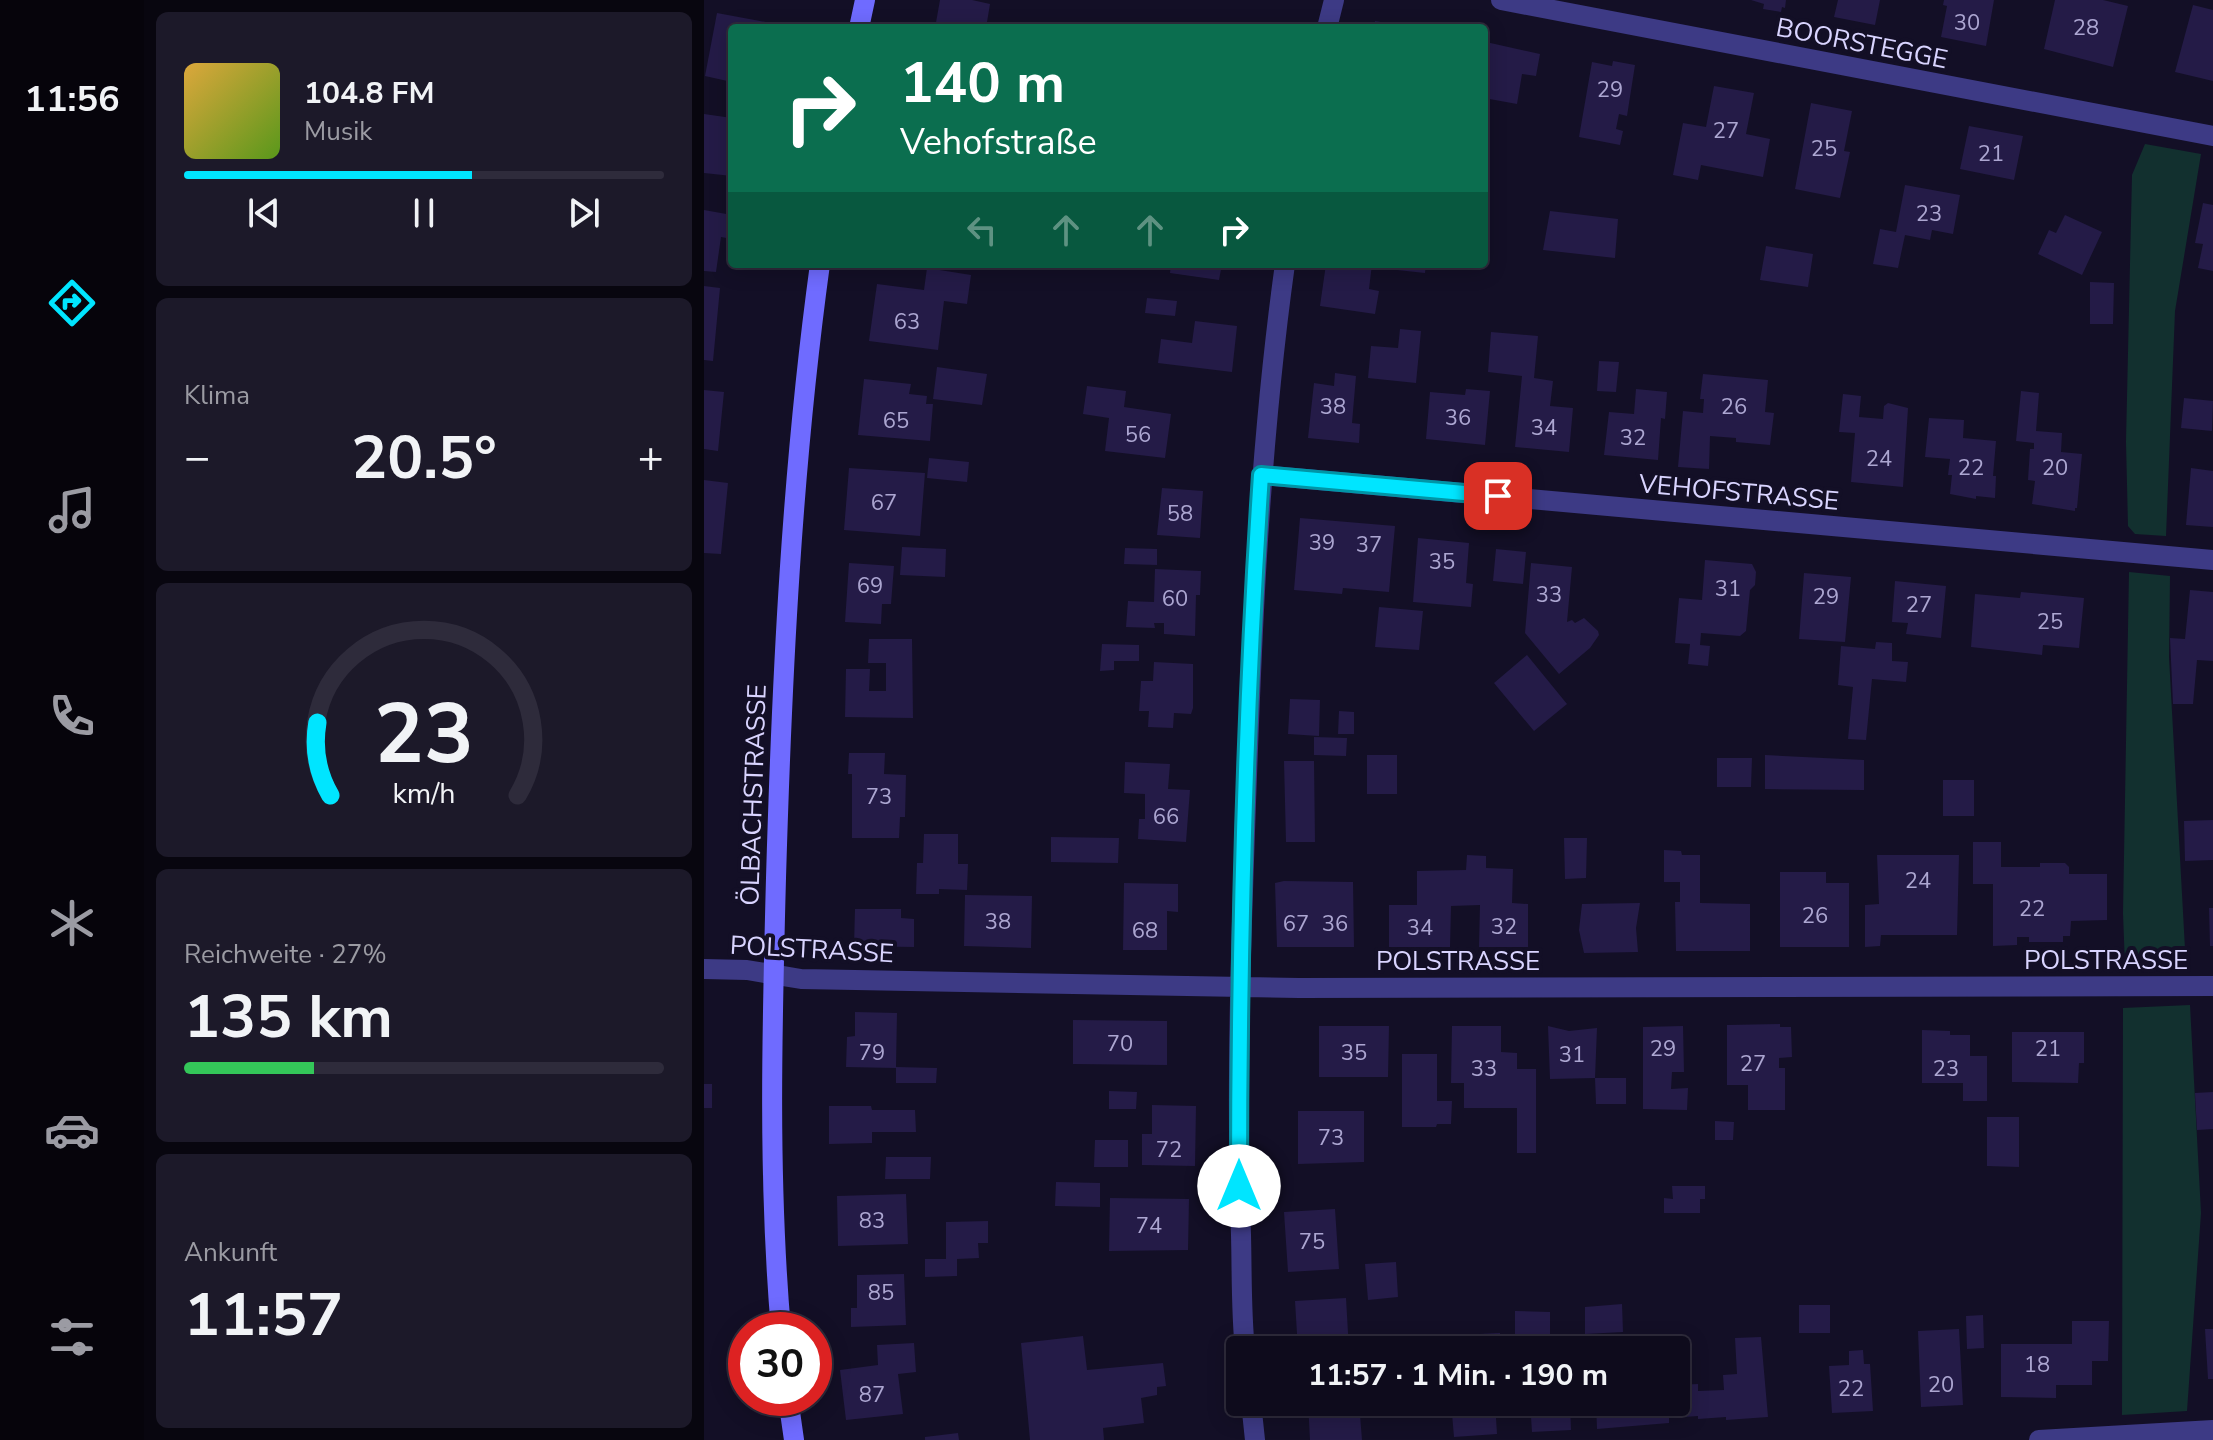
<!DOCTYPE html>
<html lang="de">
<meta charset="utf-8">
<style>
body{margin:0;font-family:"Nunito Sans",sans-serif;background:#1c1929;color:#f1f3f6;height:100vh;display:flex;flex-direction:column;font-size:30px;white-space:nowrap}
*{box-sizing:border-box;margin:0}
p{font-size:26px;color:#9b9ba3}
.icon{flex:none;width:44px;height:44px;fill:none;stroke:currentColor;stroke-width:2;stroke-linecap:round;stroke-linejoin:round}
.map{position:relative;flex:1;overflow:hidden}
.details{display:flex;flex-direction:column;gap:12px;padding:12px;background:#08060f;width:560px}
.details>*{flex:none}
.guide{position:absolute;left:24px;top:24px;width:760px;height:244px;border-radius:8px;box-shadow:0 4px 20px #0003,0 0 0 2px #2e2b3b;background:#0b6e4f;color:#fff;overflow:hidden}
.speed{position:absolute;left:24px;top:1312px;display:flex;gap:16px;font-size:40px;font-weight:700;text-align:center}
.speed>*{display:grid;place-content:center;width:104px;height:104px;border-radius:50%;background:#0e0b1c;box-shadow:0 4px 20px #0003,0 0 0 2px #2e2b3b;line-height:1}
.speed .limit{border:12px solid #d22;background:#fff;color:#111}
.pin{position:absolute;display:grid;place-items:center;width:68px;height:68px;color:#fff;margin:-34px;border-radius:16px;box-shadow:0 4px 12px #0006}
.me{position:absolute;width:88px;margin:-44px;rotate:0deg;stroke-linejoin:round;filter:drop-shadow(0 0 6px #0008)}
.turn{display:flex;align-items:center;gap:28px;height:168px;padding:0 40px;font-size:36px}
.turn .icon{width:104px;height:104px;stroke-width:2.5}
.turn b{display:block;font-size:56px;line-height:68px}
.lanes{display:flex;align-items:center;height:76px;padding:0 40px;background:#0003;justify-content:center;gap:40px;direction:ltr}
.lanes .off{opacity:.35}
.big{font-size:60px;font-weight:700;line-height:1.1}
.details .card{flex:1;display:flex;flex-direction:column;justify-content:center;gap:12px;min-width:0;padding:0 28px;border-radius:12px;background:#1c1929}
.details .dial{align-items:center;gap:0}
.dial svg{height:208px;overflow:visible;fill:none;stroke:#2e2b3b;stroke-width:7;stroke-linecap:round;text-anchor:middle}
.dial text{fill:#f1f3f6;stroke:none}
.song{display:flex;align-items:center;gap:24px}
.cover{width:96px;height:96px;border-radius:12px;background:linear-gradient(135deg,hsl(40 70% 55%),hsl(90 70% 35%))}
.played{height:8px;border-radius:4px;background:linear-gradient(90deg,#00e5ff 60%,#2e2b3b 60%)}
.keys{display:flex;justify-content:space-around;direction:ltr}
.heat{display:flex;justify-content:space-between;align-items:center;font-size:44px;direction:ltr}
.charge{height:12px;border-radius:6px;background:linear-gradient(90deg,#34c759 27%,#2e2b3b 0)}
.trip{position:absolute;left:522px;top:1336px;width:464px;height:80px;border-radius:8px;background:#0e0b1c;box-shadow:0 4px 20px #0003,0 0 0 2px #2e2b3b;font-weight:700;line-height:80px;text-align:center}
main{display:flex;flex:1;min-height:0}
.tab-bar{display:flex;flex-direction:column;width:144px;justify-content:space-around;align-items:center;background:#06040b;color:#9b9ba3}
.tab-bar .icon{width:56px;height:56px}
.tab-bar .on{color:#00e5ff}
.tab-bar b{font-size:36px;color:#f1f3f6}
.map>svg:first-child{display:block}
</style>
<main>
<nav class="tab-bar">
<b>11:56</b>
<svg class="icon on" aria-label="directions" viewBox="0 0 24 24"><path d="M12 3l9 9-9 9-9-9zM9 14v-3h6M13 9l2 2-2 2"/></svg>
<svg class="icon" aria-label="music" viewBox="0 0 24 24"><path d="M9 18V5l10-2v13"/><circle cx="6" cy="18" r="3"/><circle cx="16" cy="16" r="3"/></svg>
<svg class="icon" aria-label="phone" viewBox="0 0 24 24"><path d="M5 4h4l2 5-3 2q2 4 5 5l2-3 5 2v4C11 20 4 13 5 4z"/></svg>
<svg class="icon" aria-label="climate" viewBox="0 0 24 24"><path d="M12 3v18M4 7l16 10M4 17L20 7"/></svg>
<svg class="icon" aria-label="car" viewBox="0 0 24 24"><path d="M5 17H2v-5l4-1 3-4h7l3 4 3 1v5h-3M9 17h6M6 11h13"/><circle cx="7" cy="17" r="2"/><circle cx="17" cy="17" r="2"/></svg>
<svg class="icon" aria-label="filters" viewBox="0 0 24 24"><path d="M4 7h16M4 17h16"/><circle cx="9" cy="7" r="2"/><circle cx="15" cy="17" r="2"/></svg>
</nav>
<section class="details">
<div class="card">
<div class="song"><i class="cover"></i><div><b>104.8 FM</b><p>Musik</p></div></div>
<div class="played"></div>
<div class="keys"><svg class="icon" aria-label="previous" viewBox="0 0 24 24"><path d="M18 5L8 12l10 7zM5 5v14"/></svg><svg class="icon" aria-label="pause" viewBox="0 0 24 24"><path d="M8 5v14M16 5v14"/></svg><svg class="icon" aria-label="next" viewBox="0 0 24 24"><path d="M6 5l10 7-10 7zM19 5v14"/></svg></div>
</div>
<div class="card"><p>Klima</p>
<div class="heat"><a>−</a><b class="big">20.5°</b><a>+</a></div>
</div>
<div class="card dial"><svg viewBox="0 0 100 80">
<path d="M14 69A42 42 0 1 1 86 69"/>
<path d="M14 69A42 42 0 0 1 9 41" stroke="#00e5ff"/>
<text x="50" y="56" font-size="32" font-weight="700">23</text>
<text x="50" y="72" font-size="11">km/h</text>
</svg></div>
<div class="card"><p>Reichweite · 27%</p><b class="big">135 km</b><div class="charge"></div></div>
<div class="card"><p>Ankunft</p><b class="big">11:57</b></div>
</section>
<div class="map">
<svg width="1509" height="1440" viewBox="0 0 1509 1440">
<rect width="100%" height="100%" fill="#130f26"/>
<path fill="#12302f" d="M1441 144 1497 154 1471 311 1462 536 1431 534 1424 526 1422 442 1428 175Z
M1425 572 1466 576 1465 657 1482 967 1421 966 1419 913Z
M1486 1005 1497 1213 1483 1411 1418 1415 1419 1008Z"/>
<path fill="#241b47" d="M236 0H268L286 4 282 28H231Z
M1047 0H1082L1081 8 1078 7 1077 12 1059 9 1060 4Z
M1134 0H1176L1171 25 1130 17Z
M1240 0H1290L1282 46 1237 37 1243 6 1239 5Z
M1351 0H1399L1424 6 1409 67 1340 49Z
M1489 5 1509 10V81L1471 72Z
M13 13 78 25V28H28V82L1 76Z
M671 21 700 26V28H670Z
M782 42 836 54 832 76 818 74 813 104 780 98Z
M909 61 931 65 923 116 915 114 912 129 919 131 916 145 875 137 888 62 908 66Z
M1010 86 1050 93 1042 134 1066 139 1059 177 997 165 994 180 969 175 979 123 1002 127Z
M1107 103 1148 111 1140 151 1146 152 1136 198 1091 189Z
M0 114 28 118V176L0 173Z
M1265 126 1319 136 1310 180 1256 169Z
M1201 185 1256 195 1249 234 1228 230 1226 240 1201 235 1194 268 1169 264 1176 229 1192 232Z
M1499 203 1509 205V271L1494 268 1499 244 1491 243Z
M0 210 28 215V239L17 237 12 272 0 271Z
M846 211 914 219 911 258 839 250Z
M1361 215 1398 232 1378 275 1334 254 1345 230 1352 233Z
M1062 246 1109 254 1104 287 1056 280Z
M467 264H518L515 280 466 273Z
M622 264H668L665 289 675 291 671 314 616 306Z
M693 264H722L721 273 693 270Z
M223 268 267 275 263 304 240 301 234 350 165 341 173 284 220 290Z
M1386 282 1410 283 1409 324H1386Z
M0 286 16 288 9 361 0 360Z
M443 298 473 301 471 316 441 313Z
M491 321 533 326 528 372 454 363 457 339 488 343Z
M696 329 717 331 712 383 664 378 667 346 694 348Z
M787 332 834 336 830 378 849 381 846 406 869 408 865 452 811 447 818 376 784 372Z
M895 361 915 362 912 392 893 391Z
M233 367 283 374 278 405 229 399Z
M631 373 652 376 648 423 656 424 655 443 604 438 610 383 630 386Z
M999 374 1064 380 1061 412 1070 413 1066 445 1032 442V438L1006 436 1005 469 974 467 979 411 999 413 1000 399H996Z
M160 379 207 384 205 394 223 396 222 404H229L226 441 154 435Z
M383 386 422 391 420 407 467 414 461 458 401 451 405 418 379 414Z
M762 389 786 391 781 445 722 439 726 392 761 395Z
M932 389 963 392 961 419 957 418 954 460 900 455 905 412 930 414Z
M0 390 20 392 14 451 0 449Z
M1317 391 1335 393 1332 431 1358 433 1357 452 1378 454 1373 508H1371V511L1328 504 1331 481 1324 480 1326 449H1330V443L1312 441Z
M1139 394 1157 396 1155 417 1179 419 1180 406 1184 403 1204 408 1199 487 1147 482 1151 433 1135 432Z
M1480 398 1509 401 1508 431 1477 428Z
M1225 418 1260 420 1259 438 1292 441 1289 476H1292L1291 498 1272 496V499L1246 494 1248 475H1244L1246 459 1221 457Z
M225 458 265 462 263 482 223 478Z
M145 468 221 473 216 536 140 530Z
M1487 468 1509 471V527L1482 525Z
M0 480 24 483 17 554 0 553Z
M458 488 499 491 496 538 453 535Z
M596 518 691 526 685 592 639 588 638 594 590 590Z
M714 538 765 543 762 583 769 584 767 607 709 602Z
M198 547 242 549 241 577 196 575Z
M421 548 453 549V565L420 564Z
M792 549 822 552 819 584 789 581Z
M1001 560 1048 564 1052 572 1051 585 1046 590 1042 631 1036 636 997 633 996 645 1006 646 1004 666 984 664 986 644 971 643 975 598 998 600Z
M145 563 190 566 187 604H178L177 624 141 622Z
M827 563 868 567 863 622 868 620 871 623 880 618 894 631 895 635 886 648 855 674 821 633Z
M451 569 497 571 496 595H492L491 636 460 634V623H450L451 628 422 627 424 601 450 602Z
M1100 573 1147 577 1141 642 1095 639Z
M1191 581 1242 586 1237 638 1202 634 1204 623 1188 622Z
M1486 590 1509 592V661L1493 660 1489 704H1469L1466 638 1481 639Z
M1317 592 1380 598 1375 648 1339 645 1338 655 1267 647 1271 594 1316 598Z
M675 607 719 611 715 650 671 647Z
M165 639H208L209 718 141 717 142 669H166L165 691H182V663H164Z
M1172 642 1188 643V661L1204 662 1202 682 1168 679 1162 740 1144 739 1149 687 1134 685 1137 646 1171 649Z
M398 644 435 645V661H410V670L396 671Z
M823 655 863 704 830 731 790 683Z
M450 662 489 664V708L487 714 470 713 469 728 444 727 445 711H435L437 681H449Z
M586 699 616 700 615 736 584 734Z
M635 711 650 712V734H634Z
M610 737 643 738 642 756 610 755Z
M145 753H181L180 774 202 775 201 817H196L195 838H148V774H144Z
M663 755H693V794H663Z
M1061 755 1160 760V790L1061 789Z
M1013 758H1048L1047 787H1013Z
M580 761H610L611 842H582Z
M421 762 466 764 464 789 486 790 482 842 434 839 435 819H441V794L420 793Z
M1239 780H1270V816H1239Z
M1509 820V860L1481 861 1480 821Z
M220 834H254V864H264L263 890 235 889V894H212L213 863H219Z
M347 837 415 838 414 863 347 862Z
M860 838H883L882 878 861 879Z
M1269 842H1297V867H1336V863H1361L1365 867V874H1403V920L1367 921 1366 936H1359V942H1325V937H1313V945L1289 946V884H1269Z
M960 850 977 851 978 855H996V903L1046 904V951H972L971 902H976V882H960Z
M763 855 782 856V868L809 869 808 903 824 904V947H775L776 905 747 906 746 947H685V905H713V871L762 870Z
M1173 855H1255L1253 935H1177L1176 946 1161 947V905L1175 904Z
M1076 872H1122V883H1145V947H1076Z
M580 881 649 882 650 947H573L571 883Z
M420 883 474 884V912L463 911V950H419Z
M261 895 328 896 327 948 260 946Z
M936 903 932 928 934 952 880 953 875 930 878 904Z
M1505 908H1509V946H1506Z
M151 909H197V918L210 919V947L150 946Z
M151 1012 193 1013 192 1067 233 1068 232 1083H192V1068L142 1067 143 1037 151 1036Z
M369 1020 463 1021V1065L369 1064Z
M1076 1024V1027H1087L1088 1057 1075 1058V1068H1081V1110H1044V1085H1023V1025Z
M615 1026H685L684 1077H615Z
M748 1026H797V1052L813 1053V1069H832V1153H813V1108H760V1083H747Z
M844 1026 865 1031 893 1028 891 1078 846 1079Z
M979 1026 980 1072H968L967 1089 984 1088 983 1110 939 1109V1027Z
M1218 1030 1246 1031V1035H1266V1056H1283V1101H1259V1083H1218Z
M1308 1032H1380V1063H1375L1374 1083 1308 1082Z
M698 1054H733V1101H748L747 1124H733L732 1127H698Z
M891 1078H922V1104H892Z
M0 1084H8V1108H0Z
M405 1091 433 1092 432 1109H405Z
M1509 1092V1129L1493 1130 1491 1093Z
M448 1105 492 1106 491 1166 438 1165V1134H448Z
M125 1106H167L168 1110H211L212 1132H168V1143L125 1144Z
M594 1111H660V1162L594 1164Z
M1283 1117H1315V1167L1283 1166Z
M1011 1121 1030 1122 1029 1140H1011Z
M391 1140H424V1167H390Z
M182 1157H227L226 1179H181Z
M352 1182 396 1183V1207L351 1206Z
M968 1186H1001V1199H996V1213H960V1198L969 1199Z
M202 1194 204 1244 134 1246 133 1196Z
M406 1198 485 1199 484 1250 405 1251Z
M631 1209 635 1269 584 1272 580 1212Z
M284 1221V1243H274L275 1258 253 1259V1276L221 1277V1259H242V1222Z
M692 1262 694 1297 664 1300 661 1264Z
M200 1274 202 1325 147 1327V1308H153V1275Z
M642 1298 645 1350H594L591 1301Z
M918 1304 919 1332 881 1334V1307Z
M1095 1305H1126V1333H1095Z
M811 1311 846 1312V1350H811Z
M1279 1315 1280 1348 1263 1349 1262 1316Z
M1368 1321H1405L1404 1361H1388V1385H1352V1398L1297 1397V1344H1368Z
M1255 1329 1259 1405 1217 1407 1214 1331Z
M1501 1329H1509V1379H1504Z
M796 1333 797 1350H775V1334Z
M379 1336 383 1370 459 1363 462 1386 453 1387V1395L437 1398 440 1423 399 1428 400 1440H326L317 1343Z
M1057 1337 1064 1417 1022 1420V1417L994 1419V1416L965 1418V1423L893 1429 892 1402H972V1385L994 1384V1391L1020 1390 1019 1375 1033 1374 1031 1338Z
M210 1343 212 1372 194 1374 199 1414 142 1420 136 1370 174 1365 173 1345Z
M1159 1350 1160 1364H1166L1169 1411 1128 1413 1125 1366 1145 1365V1351Z
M604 1402H655L658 1440H606Z
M747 1402H791L793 1434 750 1437Z
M826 1402H866L867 1430 828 1432Z
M254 1433 255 1440H221V1437Z"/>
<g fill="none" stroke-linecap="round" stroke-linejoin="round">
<path stroke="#3d3a85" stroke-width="20" d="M797 0 1509 136
M623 28 630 0
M557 475 1509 560
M0 969 43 970 97 979 595 988 1509 986
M541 1350C537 1312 538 1273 537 1235 533 1121 535 1005 539 891 546 681 552 472 581 264
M547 1402 551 1440
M1335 1440 1509 1430"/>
<path stroke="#6f6bff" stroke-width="20" d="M155 28 161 0
M77 1330C64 1180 68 1028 72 878 78 672 88 468 116 264
M84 1398 90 1440"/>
</g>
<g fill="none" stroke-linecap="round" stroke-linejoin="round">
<defs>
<path id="route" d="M535 1186C535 949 541 712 557 475L794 496"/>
</defs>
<use href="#route" stroke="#0095a6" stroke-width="20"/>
<use href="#route" stroke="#00e5ff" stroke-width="14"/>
</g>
<g text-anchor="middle" stroke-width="8" stroke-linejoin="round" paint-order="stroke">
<g font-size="22" fill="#aca6d1">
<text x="1263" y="30">30</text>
<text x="1382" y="35">28</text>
<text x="906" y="97">29</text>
<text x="1022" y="138">27</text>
<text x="1120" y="156">25</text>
<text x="1287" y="161">21</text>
<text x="1225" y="221">23</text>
<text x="203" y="329">63</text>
<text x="629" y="414">38</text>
<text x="1030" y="414">26</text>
<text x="754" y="425">36</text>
<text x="192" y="428">65</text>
<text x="840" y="435">34</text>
<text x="434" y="442">56</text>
<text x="929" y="445">32</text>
<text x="1175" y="466">24</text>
<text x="1267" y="475">22</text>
<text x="1351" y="475">20</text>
<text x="180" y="510">67</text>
<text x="476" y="521">58</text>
<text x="618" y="550">39</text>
<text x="665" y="552">37</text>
<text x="738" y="569">35</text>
<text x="166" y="593">69</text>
<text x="1024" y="596">31</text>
<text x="845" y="602">33</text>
<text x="1122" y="604">29</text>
<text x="471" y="606">60</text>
<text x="1215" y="612">27</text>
<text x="1346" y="629">25</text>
<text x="175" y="804">73</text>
<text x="462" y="824">66</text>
<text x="1214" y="888">24</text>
<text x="1328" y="916">22</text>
<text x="1111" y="923">26</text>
<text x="294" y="929">38</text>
<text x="592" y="931">67</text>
<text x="631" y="931">36</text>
<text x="800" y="934">32</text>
<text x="716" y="935">34</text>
<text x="441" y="938">68</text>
<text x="416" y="1051">70</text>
<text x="959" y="1056">29</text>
<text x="1344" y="1056">21</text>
<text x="168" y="1060">79</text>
<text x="650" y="1060">35</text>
<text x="868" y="1062">31</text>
<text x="1049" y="1071">27</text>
<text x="780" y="1076">33</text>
<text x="1242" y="1076">23</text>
<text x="627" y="1145">73</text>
<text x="465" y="1157">72</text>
<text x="168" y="1228">83</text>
<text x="445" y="1233">74</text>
<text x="608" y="1249">75</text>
<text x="177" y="1300">85</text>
<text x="1333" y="1372">18</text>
<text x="1237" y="1392">20</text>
<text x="1147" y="1396">22</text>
<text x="168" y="1402">87</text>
</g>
<g font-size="26" fill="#d9d4ff" stroke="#130f26">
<text transform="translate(1158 43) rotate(11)" y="9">BOORSTEGGE</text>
<text transform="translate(1035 492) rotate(5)" y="9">VEHOFSTRASSE</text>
<text transform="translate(49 795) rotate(-88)" y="9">ÖLBACHSTRASSE</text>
<text transform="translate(108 949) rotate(3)" y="9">POLSTRASSE</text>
<text x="1402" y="969">POLSTRASSE</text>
<text x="754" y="970">POLSTRASSE</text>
</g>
</g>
</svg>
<div class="speed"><div class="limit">30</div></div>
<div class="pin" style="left:794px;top:496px;background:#d93025"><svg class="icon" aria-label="arrive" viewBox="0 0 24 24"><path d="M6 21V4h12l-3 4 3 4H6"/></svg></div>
<svg class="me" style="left:535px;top:1186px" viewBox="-20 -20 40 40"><circle r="19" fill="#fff"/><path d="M0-13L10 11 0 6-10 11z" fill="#00e5ff"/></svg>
<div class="trip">11:57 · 1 Min. · 190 m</div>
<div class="guide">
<div class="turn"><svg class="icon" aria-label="right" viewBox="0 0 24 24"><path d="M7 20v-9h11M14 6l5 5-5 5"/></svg><div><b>140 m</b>Vehofstraße</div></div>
<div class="lanes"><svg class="icon off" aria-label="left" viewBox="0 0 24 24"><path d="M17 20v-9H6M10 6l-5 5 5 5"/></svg><svg class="icon off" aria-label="ahead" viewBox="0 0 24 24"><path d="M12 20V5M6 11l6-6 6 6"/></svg><svg class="icon off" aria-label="ahead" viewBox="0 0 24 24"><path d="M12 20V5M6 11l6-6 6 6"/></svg><svg class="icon" aria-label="right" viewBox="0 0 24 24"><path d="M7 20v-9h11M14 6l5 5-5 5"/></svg></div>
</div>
</div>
</main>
